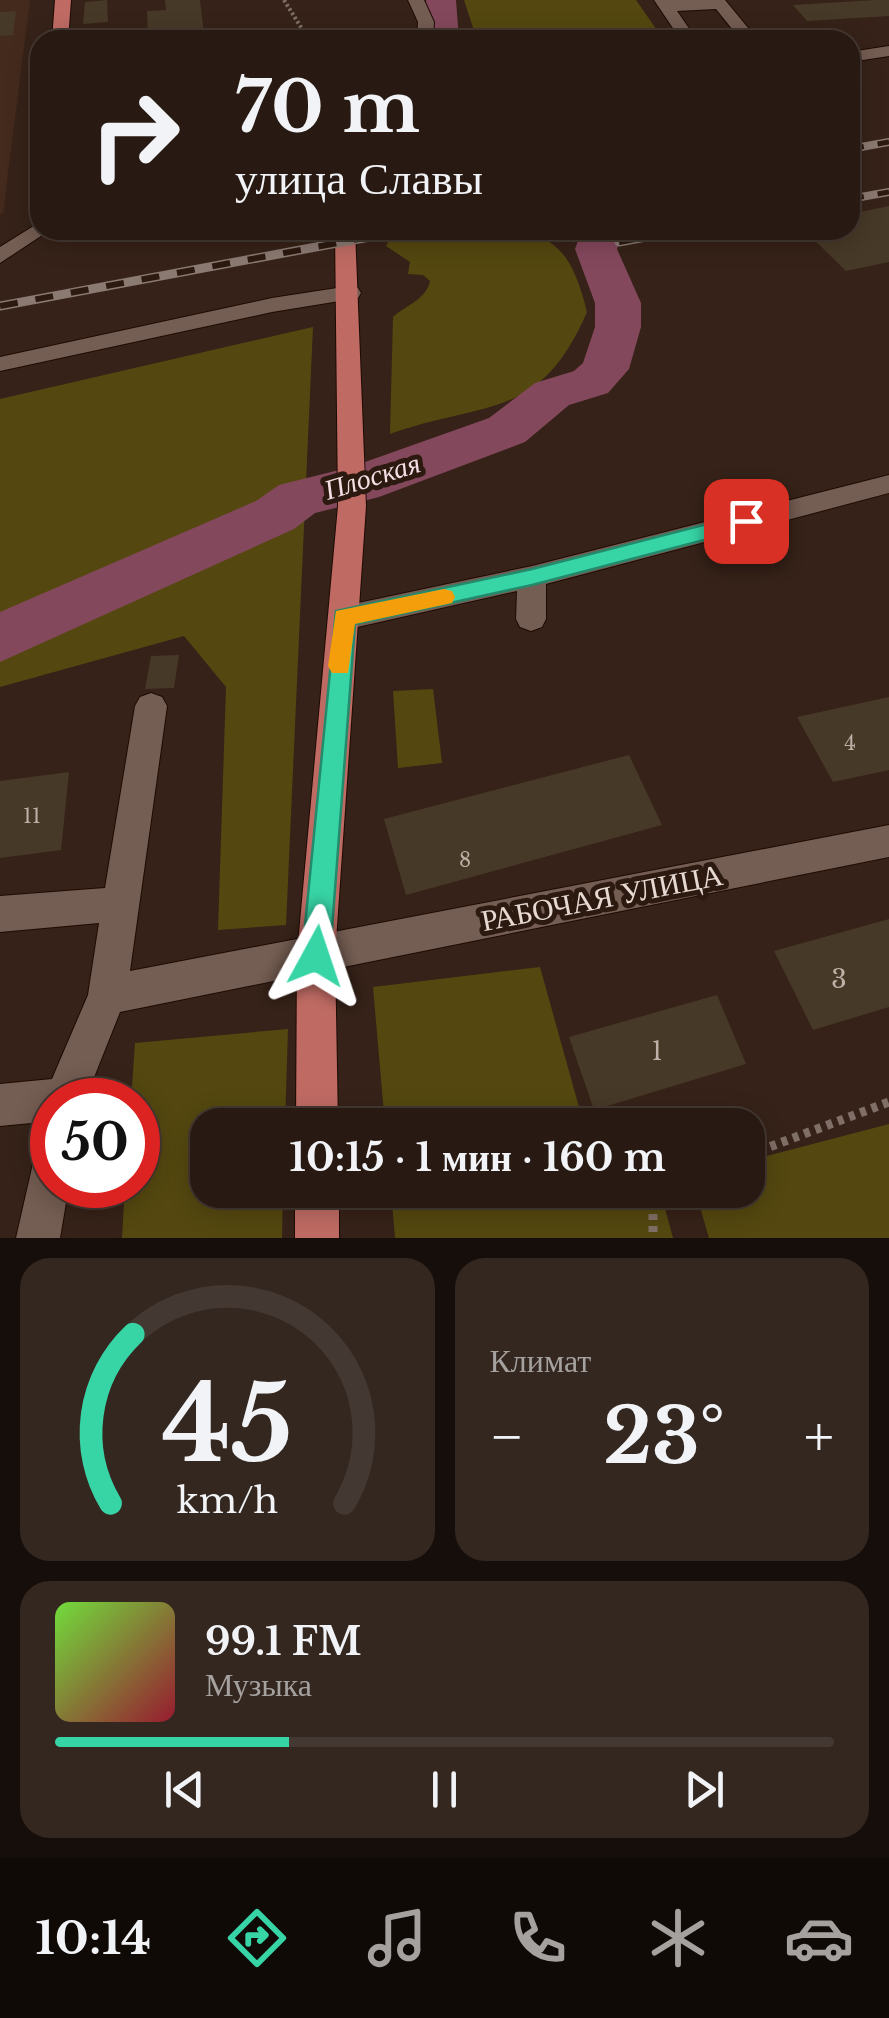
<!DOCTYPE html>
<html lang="ru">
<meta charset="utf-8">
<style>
body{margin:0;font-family:"Libre Baskerville",serif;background:#342720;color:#f1f3f6;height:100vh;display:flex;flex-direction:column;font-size:38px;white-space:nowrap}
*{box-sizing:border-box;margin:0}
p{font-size:32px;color:#a5a19f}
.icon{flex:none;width:55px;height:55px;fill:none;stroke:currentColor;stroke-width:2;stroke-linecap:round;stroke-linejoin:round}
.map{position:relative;height:1238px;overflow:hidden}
.drawer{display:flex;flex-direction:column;gap:20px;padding:20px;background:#160e0a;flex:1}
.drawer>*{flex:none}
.banner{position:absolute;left:30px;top:30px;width:830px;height:210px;border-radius:30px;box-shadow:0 5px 25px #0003,0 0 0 2px #443832;background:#281a12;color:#f1f3f6;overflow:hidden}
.speed{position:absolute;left:30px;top:1078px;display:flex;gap:20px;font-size:50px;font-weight:700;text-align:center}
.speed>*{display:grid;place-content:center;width:130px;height:130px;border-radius:50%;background:#281a12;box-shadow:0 5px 25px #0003,0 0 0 2px #443832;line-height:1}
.speed .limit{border:15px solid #d22;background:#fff;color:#111}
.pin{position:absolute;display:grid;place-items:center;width:85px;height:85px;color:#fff;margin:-42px;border-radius:20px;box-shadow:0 5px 15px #0006}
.me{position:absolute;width:110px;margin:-55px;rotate:5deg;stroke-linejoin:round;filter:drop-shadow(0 0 8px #0008)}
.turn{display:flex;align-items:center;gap:35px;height:210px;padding:0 40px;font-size:45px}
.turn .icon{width:130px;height:130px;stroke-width:2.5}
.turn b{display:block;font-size:70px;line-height:85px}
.big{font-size:75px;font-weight:800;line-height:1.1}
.drawer .widget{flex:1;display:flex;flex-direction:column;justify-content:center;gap:15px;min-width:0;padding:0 35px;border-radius:30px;background:#342720}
.drawer .dial{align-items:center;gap:0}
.dial svg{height:260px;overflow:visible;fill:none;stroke:#443832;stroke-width:7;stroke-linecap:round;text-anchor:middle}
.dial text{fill:#f1f3f6;stroke:none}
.song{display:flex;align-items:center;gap:30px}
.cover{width:120px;height:120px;border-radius:15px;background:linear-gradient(135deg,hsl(100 70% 55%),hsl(350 70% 35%))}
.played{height:10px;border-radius:5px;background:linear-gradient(90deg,#37d4a6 30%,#443832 30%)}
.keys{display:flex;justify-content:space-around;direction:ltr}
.heat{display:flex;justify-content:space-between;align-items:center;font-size:55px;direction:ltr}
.drawer .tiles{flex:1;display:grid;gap:20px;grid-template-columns:1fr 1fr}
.widget:last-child{grid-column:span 2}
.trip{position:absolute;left:190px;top:1108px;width:575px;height:100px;border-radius:30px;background:#281a12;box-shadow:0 5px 25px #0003,0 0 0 2px #443832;font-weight:800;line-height:100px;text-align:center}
.tab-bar{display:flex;height:160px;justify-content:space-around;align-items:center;background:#100a07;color:#a5a19f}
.tab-bar .icon{width:70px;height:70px}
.tab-bar .on{color:#37d4a6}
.tab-bar b{font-size:45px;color:#f1f3f6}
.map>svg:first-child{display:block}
</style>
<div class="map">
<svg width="889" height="1238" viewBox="0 0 889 1238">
<rect width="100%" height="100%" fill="#362218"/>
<path fill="#442a1d" d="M0 0H30L3 213 0 214Z"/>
<path fill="#544810" d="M464 0H636L661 36 635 40H477Z
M461 230C539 230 567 229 587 312 540 421 486 400 390 434L393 317C406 305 426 300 430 281L423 275 408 274 410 262 386 246 389 241Z
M313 327 286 925 218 930 226 687 184 636 0 687V399Z
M433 689 442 763 398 768 393 691Z
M540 967 584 1125H385L373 987Z
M288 1029 285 1125H208V1190H283L282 1238H122L125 1185H138V1100H131L135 1043Z
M889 1124V1238H709L695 1190H748V1161Z
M391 1190H660L673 1238H395Z"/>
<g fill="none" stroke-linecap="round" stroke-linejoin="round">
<path fill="#84485c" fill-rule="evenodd" d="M426 0H456L459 40H427Z
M582 230H624L617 249 641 303V327L629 369 608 393 569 405 525 442 379 497 315 513 294 529 0 662V612L256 501 279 485 351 467 489 418 535 383 574 371 583 363 595 327V303L575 249Z"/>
</g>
<path fill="#473927" d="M107 0 108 22 83 24 85 2Z
M165 0H200L204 34 186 36 181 40 148 39 147 11 166 10Z
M875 0H889V16L807 21 793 5Z
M16 11 13 35 0 36V12Z
M889 206V262L846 271 804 230H850V214Z
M179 655 174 688 145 689 151 656Z
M889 697V770L833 782 797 717Z
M629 755 662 825 406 895 384 819Z
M69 772 61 850 0 858V781Z
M889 919V1007L813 1030 774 951Z
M717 995 746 1064 594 1110 569 1037Z"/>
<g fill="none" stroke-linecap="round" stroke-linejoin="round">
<defs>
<path id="minor" d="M408 0H424L434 22 433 40H417L418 22Z
M654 0H725L758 40H741L716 9 677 11 697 40H681Z
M889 46V56L850 62V52Z
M40 222V230L47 232 0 263V247Z
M350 286 358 288 361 293 358 298 272 312 0 371V357L272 298Z
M889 475V493L546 584V619L542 627 531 631 520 627 516 619 517 591 344 630 333 626 329 618 333 610 344 606 532 566Z
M151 693 162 697 167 706 130 971 889 825V857L120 1012 85 1100H52V1121L0 1126V1084L52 1079 88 995 99 923 0 932V896L105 888 135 706 140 697Z
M52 1140V1185H69L60 1238H16L37 1146Z"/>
<path id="major" d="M55 0H71L68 40H52Z
M335 230H355L366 506 335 955 338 1125H296L297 955 338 506Z
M295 1190H339V1238H295Z"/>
</defs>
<use href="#minor" stroke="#1d0b04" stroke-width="2"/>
<use href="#major" stroke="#1d0b04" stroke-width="2"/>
<path stroke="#806f67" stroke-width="4" stroke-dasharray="2.5 2.5" stroke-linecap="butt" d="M284 0 309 40"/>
<path stroke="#806f67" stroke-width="9" stroke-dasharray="6 6" stroke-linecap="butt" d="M748 1155 889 1102
M653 1190V1238"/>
<use href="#minor" fill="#745d52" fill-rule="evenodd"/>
<use href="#major" fill="#bf6b64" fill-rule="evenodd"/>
<defs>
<path id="rail-far1" d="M850 149 889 142
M850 199 889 192"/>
<path id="rail" d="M850 199 858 198
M619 242 683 230
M0 306 407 230"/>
</defs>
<use href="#rail-far1" stroke="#8b7a72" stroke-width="8"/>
<use href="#rail" stroke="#8b7a72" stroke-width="9"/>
<use href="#rail-far1" stroke="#2c190f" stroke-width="5" stroke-dasharray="14" stroke-linecap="butt"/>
<use href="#rail" stroke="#2c190f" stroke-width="6" stroke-dasharray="18" stroke-linecap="butt"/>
</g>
<path fill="#37d4a6" stroke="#248a6c" stroke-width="2.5" d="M746 514 757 521 754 527 532 585 355 624 330 956 326 965 316 970 306 965 302 956 336 611 532 569Z"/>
<path fill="#f59e0b" d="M444 589 452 591 455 597 452 603 355 624 348 673H332L328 666 336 611Z"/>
<g text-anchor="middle" stroke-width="10" stroke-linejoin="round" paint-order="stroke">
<g font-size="20" fill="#beb1a7">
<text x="850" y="750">4</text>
<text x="32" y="823">11</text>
<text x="465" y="867">8</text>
</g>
<g font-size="25" fill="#beb1a7">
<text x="839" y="988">3</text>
<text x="657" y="1060">1</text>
</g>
<g font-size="28" font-style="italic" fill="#f2dee3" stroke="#2c190f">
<text transform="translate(372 476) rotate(-17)" y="10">Плоская</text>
</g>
<g font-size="30" fill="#e6d9d2" stroke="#2c190f">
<text transform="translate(602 898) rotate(-11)" y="10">РАБОЧАЯ УЛИЦА</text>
</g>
</g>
</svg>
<div class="speed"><div class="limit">50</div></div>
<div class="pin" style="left:746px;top:521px;background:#d93025"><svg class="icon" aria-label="arrive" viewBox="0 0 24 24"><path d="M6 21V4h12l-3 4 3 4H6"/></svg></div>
<svg class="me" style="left:316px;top:956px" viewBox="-20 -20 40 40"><path d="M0-17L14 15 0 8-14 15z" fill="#37d4a6" stroke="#fff" stroke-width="4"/></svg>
<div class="trip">10:15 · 1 мин · 160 m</div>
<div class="banner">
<div class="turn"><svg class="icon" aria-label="right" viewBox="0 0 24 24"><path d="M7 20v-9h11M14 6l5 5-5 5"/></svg><div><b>70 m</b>улица Славы</div></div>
</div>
</div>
<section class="drawer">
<div class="tiles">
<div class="widget dial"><svg viewBox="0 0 100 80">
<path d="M14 69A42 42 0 1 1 86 69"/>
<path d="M14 69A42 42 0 0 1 21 17" stroke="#37d4a6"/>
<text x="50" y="56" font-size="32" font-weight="700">45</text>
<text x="50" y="72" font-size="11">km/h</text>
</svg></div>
<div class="widget"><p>Климат</p>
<div class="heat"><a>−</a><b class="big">23°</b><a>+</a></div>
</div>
<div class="widget">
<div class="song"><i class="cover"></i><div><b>99.1 FM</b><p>Музыка</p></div></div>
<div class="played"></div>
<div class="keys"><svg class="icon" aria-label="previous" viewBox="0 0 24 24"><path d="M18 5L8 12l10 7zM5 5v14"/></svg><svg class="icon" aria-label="pause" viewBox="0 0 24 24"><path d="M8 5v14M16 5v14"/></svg><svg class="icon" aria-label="next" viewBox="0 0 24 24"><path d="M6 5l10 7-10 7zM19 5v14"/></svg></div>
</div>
</div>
</section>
<nav class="tab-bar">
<b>10:14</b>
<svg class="icon on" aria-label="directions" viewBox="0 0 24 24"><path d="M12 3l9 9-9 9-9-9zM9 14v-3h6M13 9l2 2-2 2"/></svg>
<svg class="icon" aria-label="music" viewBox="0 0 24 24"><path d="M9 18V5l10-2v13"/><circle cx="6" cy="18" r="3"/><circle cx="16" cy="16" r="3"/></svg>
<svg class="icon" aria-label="phone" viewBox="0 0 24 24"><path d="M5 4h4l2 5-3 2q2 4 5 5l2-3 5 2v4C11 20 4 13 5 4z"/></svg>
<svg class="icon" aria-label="climate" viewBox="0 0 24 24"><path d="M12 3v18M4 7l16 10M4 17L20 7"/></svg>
<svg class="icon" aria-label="car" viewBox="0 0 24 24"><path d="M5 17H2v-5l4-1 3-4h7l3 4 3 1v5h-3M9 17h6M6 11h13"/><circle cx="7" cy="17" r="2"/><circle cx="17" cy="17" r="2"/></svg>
</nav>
